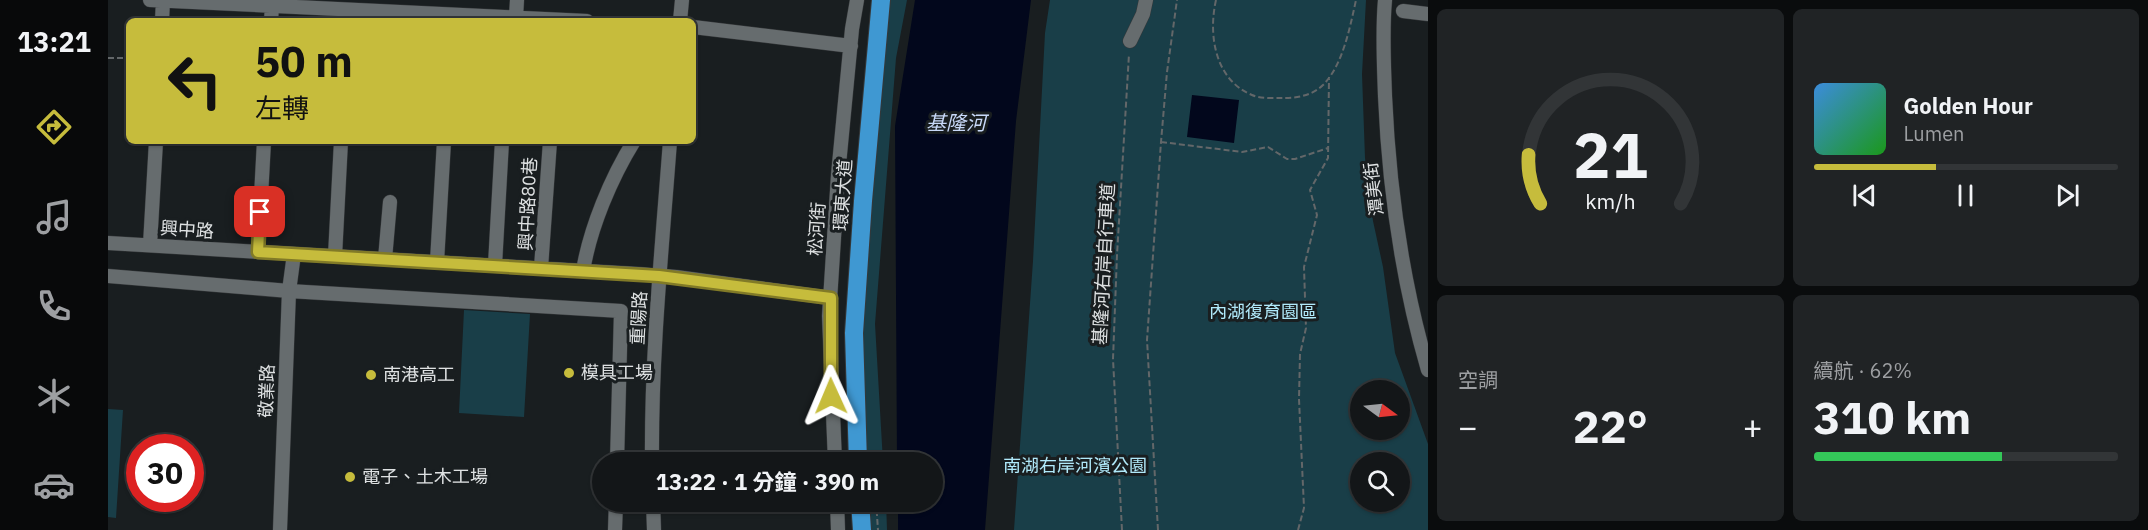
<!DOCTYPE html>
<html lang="zh-TW">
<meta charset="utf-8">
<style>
body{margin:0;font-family:"IBM Plex Sans","Noto Sans TC",sans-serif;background:#202325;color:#f1f3f6;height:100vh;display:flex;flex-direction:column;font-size:22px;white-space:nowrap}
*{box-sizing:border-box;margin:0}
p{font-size:20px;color:#9d9fa2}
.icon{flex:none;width:33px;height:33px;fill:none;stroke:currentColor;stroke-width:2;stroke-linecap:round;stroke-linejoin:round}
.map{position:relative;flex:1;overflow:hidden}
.side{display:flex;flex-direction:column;gap:9px;padding:9px;background:#0a0c0d;width:720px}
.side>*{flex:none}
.hud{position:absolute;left:18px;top:18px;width:570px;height:126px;border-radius:9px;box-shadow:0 2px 4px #0004,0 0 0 2px #323537;background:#c6bc3c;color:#111;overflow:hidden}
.needle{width:39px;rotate:105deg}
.fabs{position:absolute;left:1242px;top:380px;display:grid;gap:12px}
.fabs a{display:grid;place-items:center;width:60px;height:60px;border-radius:50%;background:#131618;box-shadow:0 2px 4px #0004,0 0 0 2px #323537;font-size:30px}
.speed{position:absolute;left:18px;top:434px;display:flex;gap:12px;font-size:30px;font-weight:700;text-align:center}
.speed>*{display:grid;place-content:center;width:78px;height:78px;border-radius:50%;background:#131618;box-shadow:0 2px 4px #0004,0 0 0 2px #323537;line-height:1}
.speed .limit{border:9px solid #d22;background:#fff;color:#111}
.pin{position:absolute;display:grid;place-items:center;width:51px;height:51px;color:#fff;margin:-26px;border-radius:12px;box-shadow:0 3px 9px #0006}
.me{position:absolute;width:66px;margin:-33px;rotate:359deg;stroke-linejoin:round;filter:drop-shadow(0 0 4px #0008)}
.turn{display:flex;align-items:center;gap:21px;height:126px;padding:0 30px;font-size:27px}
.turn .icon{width:78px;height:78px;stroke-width:2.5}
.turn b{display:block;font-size:42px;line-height:51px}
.big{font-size:45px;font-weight:700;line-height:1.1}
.side .card{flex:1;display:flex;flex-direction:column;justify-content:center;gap:9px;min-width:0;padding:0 21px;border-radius:9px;background:#202325}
.side .dial{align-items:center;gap:0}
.dial svg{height:156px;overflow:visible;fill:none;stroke:#323537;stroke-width:7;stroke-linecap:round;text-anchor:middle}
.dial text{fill:#f1f3f6;stroke:none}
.song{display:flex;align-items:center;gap:18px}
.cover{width:72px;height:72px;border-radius:9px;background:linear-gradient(135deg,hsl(210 70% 55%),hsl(120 70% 35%))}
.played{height:6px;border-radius:3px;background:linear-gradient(90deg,#c6bc3c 40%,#323537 40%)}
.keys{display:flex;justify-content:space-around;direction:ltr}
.heat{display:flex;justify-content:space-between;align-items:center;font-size:33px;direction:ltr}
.charge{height:9px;border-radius:4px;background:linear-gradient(90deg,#34c759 62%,#323537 0)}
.side .tiles{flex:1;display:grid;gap:9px;grid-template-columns:repeat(2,1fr)}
.trip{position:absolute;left:484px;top:452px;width:351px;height:60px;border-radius:30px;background:#131618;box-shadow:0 2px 4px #0004,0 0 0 2px #323537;font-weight:700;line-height:60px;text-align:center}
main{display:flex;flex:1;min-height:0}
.menu{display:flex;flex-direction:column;width:108px;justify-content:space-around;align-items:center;background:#08090a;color:#9d9fa2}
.menu .icon{width:42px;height:42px}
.menu .on{color:#c6bc3c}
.menu b{font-size:27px;color:#f1f3f6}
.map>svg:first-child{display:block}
</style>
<main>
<nav class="menu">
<b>13:21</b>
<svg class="icon on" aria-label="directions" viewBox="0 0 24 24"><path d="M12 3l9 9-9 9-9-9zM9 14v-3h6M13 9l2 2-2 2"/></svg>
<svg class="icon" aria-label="music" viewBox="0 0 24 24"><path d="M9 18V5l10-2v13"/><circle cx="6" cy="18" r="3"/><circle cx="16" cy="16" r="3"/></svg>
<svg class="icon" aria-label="phone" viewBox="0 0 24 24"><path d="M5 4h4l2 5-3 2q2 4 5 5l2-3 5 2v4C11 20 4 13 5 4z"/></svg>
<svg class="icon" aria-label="climate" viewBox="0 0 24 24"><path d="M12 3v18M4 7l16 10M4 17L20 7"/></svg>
<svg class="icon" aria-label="car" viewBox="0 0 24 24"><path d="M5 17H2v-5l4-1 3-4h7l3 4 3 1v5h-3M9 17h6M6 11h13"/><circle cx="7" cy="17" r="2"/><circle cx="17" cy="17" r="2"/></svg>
</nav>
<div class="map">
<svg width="1320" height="530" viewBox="0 0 1320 530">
<rect width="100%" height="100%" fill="#191e20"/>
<path fill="#193e48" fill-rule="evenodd" d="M775 0H799L788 58 767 324 775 462H754L749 361Z
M942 0H1258L1254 74 1257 158 1265 221 1275 267 1287 353 1320 444V530H906L925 261 937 33ZM1252 390H1292V429H1252ZM1252 462H1292V501H1252Z
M356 310 422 314 416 417 351 413Z
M0 409 15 410 8 518 0 517Z
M756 501H778L779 530H758Z"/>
<path fill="#02071c" d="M807 0H923L908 121 877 530H790V501H825V462H789L787 126Z
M1084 95 1131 100 1126 143 1079 137Z"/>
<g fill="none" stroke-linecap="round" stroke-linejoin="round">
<defs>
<path id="minor" d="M42 0 479 21
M1277 0C1274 32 1276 64 1277 96 1281 188 1294 281 1320 370
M1295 11 1320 14
M408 17 409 0
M54 21 55 0
M163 21 164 6
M572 21 574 0
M585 27 743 46
M1022 41 1035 14 1038 0
M0 243 530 274 568 277 723 298
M42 245 48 141
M150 252 156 141
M227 256 233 141
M277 259 282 202
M329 262 336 141
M387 265 394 141
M433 268 442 141
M475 271C482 228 503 178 526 141
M0 276 181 291 513 311 509 462
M544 462C543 355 554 248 562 141
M727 462 721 316 730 175 744 29 749 0
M545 501 546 530
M729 501 730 530
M172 530 181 291 186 254
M507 530 508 501"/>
<path id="highway" d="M750 462 746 333 755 201 773 0
M752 501 754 530"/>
</defs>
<use href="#minor" stroke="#35383a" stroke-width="15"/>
<use href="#highway" stroke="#35383a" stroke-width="20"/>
<path stroke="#636769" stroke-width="2" stroke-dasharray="6 3" stroke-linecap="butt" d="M1108 0C1100 35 1107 80 1144 95 1153 99 1166 98 1176 98 1190 98 1205 95 1215 85 1235 65 1242 27 1248 0
M0 58H21
M1053 142 1134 152 1160 147 1179 159H1187L1220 148
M768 501 770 530
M1014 530 1005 359 1009 255 1021 54
M1050 530 1039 340 1053 142 1059 72 1069 0
M1190 530 1196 508 1191 399 1192 354 1198 328 1196 267 1209 215 1202 190 1220 158 1221 77"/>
<use href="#minor" stroke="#666c6e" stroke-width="14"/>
<use href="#highway" stroke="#3f98d2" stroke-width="18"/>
</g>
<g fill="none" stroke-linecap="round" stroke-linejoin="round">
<defs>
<path id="route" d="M152 212 150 252 551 276 723 298V396"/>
</defs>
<use href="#route" stroke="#817a27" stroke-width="15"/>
<use href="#route" stroke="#c6bc3c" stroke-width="10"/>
</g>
<g fill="#c6bc3c" stroke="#191e20" stroke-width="2">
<circle cx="461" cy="373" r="6"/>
<circle cx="263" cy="375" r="6"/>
<circle cx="242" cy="477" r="6"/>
</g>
<g text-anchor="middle" stroke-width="6" stroke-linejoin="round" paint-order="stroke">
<g font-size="18" fill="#dee1e2" stroke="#191e20">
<text transform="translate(1266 189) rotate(-97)" y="6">潭美街</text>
<text transform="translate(735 195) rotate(-86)" y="6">環東大道</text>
<text transform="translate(420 204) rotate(-87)" y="6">興中路80巷</text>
<text transform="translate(709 229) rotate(-86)" y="6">松河街</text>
<text transform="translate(79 230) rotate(4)" y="6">興中路</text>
<text transform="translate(996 264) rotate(-87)" y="6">基隆河右岸自行車道</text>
<text transform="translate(531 318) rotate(-87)" y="6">重陽路</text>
<text transform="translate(159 391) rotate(-88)" y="6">敬業路</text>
</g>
<g font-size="18" fill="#b0e9fa" stroke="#191e20">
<text x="1155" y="318">內湖復育園區</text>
<text x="967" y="472">南湖右岸河濱公園</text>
</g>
<g font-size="18" fill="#dee1e2" stroke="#191e20" text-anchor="start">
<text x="473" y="379">模具工場</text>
<text x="275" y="381">南港高工</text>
<text x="254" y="483">電子、土木工場</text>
</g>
<g font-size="20" font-style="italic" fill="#c8d9f8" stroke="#191e20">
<text x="848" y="130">基隆河</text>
</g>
</g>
</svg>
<div class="fabs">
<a><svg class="needle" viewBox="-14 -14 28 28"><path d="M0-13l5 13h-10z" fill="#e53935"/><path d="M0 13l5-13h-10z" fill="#9d9fa2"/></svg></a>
<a><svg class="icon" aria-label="search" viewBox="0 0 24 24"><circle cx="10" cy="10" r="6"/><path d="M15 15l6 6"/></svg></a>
</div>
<div class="speed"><div class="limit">30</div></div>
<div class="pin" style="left:152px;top:212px;background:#d93025"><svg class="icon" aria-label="arrive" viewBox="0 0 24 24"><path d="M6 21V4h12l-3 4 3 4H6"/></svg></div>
<svg class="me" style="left:723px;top:396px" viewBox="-20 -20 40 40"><path d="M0-17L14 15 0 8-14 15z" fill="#c6bc3c" stroke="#fff" stroke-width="4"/></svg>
<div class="trip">13:22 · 1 分鐘 · 390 m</div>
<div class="hud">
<div class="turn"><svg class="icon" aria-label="left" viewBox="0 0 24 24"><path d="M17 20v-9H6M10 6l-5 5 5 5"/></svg><div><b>50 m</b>左轉</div></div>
</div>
</div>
<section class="side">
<div class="tiles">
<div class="card dial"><svg viewBox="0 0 100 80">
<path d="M14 69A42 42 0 1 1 86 69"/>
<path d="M14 69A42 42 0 0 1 8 44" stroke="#c6bc3c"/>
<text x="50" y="56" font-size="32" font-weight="700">21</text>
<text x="50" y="72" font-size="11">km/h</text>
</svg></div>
<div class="card">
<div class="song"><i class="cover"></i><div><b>Golden Hour</b><p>Lumen</p></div></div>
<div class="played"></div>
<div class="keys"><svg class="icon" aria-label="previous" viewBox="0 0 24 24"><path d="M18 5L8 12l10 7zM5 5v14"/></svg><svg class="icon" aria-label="pause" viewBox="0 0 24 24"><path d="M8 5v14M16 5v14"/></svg><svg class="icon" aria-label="next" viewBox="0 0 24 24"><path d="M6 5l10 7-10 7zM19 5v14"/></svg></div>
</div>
<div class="card"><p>空調</p>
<div class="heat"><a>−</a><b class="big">22°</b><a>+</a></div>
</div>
<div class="card"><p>續航 · 62%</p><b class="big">310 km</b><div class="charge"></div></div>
</div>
</section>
</main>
